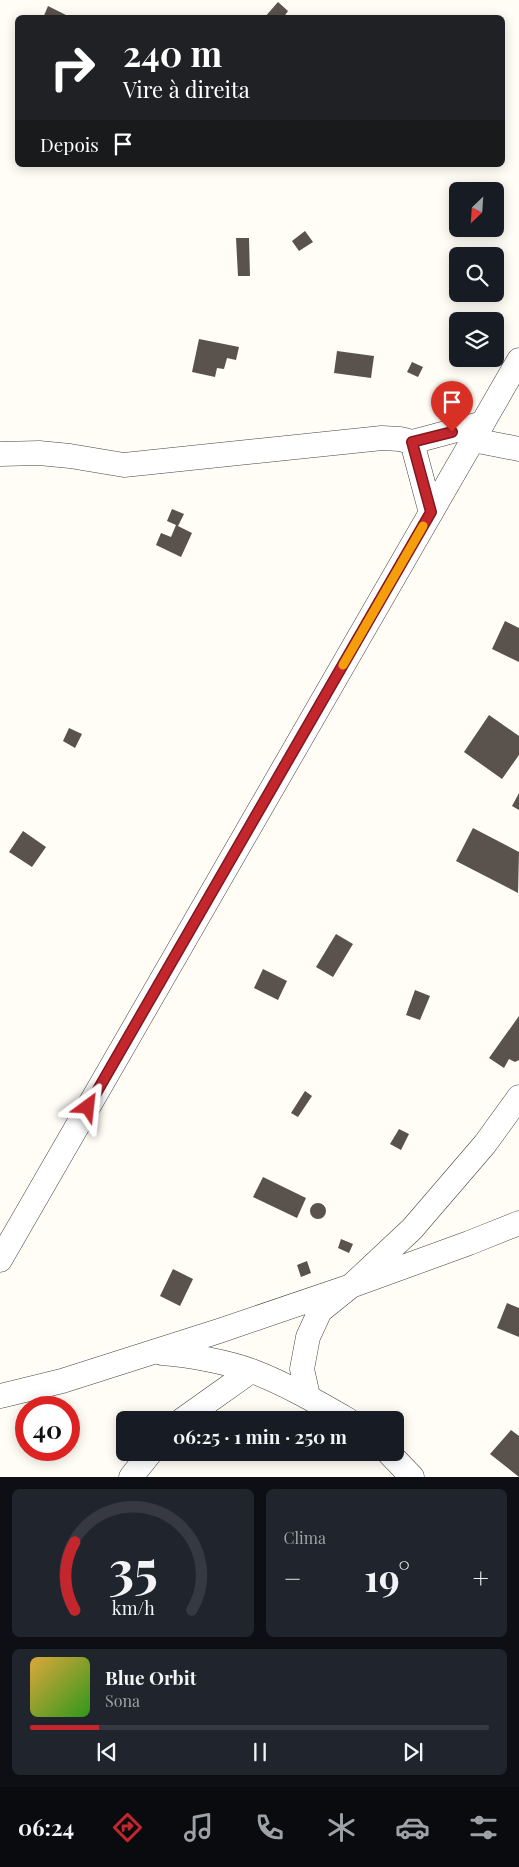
<!DOCTYPE html>
<html lang="pt">
<meta charset="utf-8">
<style>
body{margin:0;font-family:"Playfair Display",serif;background:#20242c;color:#f1f3f6;height:100vh;display:flex;flex-direction:column;font-size:19px;white-space:nowrap}
*{box-sizing:border-box;margin:0}
p{font-size:16px;color:#9ea1a6}
.icon{flex:none;width:28px;height:28px;fill:none;stroke:currentColor;stroke-width:2;stroke-linecap:round;stroke-linejoin:round}
.map{position:relative;height:1477px;overflow:hidden}
.panel{display:flex;flex-direction:column;gap:12px;padding:12px;background:#0d0f14;flex:1}
.panel>*{flex:none}
.hud{position:absolute;left:15px;top:15px;width:490px;height:152px;border-radius:8px;box-shadow:0 2px 12px #0003;background:#202124;color:#fff;overflow:hidden}
.needle{width:32px;rotate:205deg}
.fabs{position:absolute;left:449px;top:182px;display:grid;gap:10px}
.fabs a{display:grid;place-items:center;width:55px;height:55px;border-radius:8px;background:#171b24;box-shadow:0 2px 12px #0003;font-size:25px}
.speed{position:absolute;left:15px;top:1396px;display:flex;gap:10px;font-size:25px;font-weight:700;text-align:center}
.speed>*{display:grid;place-content:center;width:65px;height:65px;border-radius:50%;background:#171b24;box-shadow:0 2px 12px #0003;line-height:1}
.speed .limit{border:8px solid #d22;background:#fff;color:#111}
.pin{position:absolute;display:grid;place-items:center;width:42px;height:42px;color:#fff;margin:-51px -21px;border-radius:50% 50% 50% 0;rotate:-45deg;box-shadow:0 0 5px #0007}
.pin .icon{rotate:45deg}
.me{position:absolute;width:55px;margin:-28px;rotate:30deg;stroke-linejoin:round;filter:drop-shadow(0 0 4px #0008)}
.turn{display:flex;align-items:center;gap:18px;height:105px;padding:0 25px;font-size:22px}
.turn .icon{width:65px;height:65px;stroke-width:2.5}
.turn b{display:block;font-size:35px;line-height:42px}
.then{display:flex;align-items:center;height:48px;padding:0 25px;background:#0003;gap:10px;font-size:19px}
.big{font-size:38px;font-weight:700;line-height:1.1}
.panel .tile{flex:1;display:flex;flex-direction:column;justify-content:center;gap:8px;min-width:0;padding:0 18px;border-radius:8px;background:#20242c}
.panel .dial{align-items:center;gap:0}
.dial svg{height:130px;overflow:visible;fill:none;stroke:#363941;stroke-width:7;stroke-linecap:round;text-anchor:middle}
.dial text{fill:#f1f3f6;stroke:none}
.song{display:flex;align-items:center;gap:15px}
.cover{width:60px;height:60px;border-radius:8px;background:linear-gradient(135deg,hsl(40 70% 55%),hsl(110 70% 35%))}
.played{height:5px;border-radius:2px;background:linear-gradient(90deg,#c4262e 15%,#363941 15%)}
.keys{display:flex;justify-content:space-around;direction:ltr}
.heat{display:flex;justify-content:space-between;align-items:center;font-size:28px;direction:ltr}
.panel .tiles{flex:1;display:grid;gap:12px;grid-template-columns:1fr 1fr}
.tile:last-child{grid-column:span 2}
.trip{position:absolute;left:116px;top:1411px;width:288px;height:50px;border-radius:8px;background:#171b24;box-shadow:0 2px 12px #0003;font-weight:700;line-height:50px;text-align:center}
.tabs{display:flex;height:80px;justify-content:space-around;align-items:center;background:#090b0e;color:#9ea1a6}
.tabs .icon{width:35px;height:35px}
.tabs .selected{color:#c4262e}
.tabs b{font-size:22px;color:#f1f3f6}
.map>svg:first-child{display:block}
</style>
<div class="map">
<svg width="519" height="1477" viewBox="0 0 519 1477">
<rect width="100%" height="100%" fill="#fffdf5"/>
<path fill="#5a524d" d="M278 2 288 11 283 18H264Z
M48 6 72 18H43Z
M305 231 313 242 299 251 292 241Z
M236 238H249L250 276H238Z
M199 339 239 347 236 360 227 358 224 369 217 368 215 377 192 372Z
M337 351 374 356 371 378 334 373Z
M412 362 423 367 418 377 407 372Z
M172 509 184 514 178 526 192 533 181 557 156 545 161 533 171 537 176 525 167 521Z
M505 621 519 628V662L492 649Z
M489 715 519 736V755L502 779 464 752Z
M69 728 82 734 75 748 63 741Z
M519 793V810L512 806Z
M473 828 519 852 518 893 456 861Z
M23 831 46 847 32 867 9 852Z
M336 934 353 944 333 977 316 967Z
M263 969 287 981 278 1000 254 988Z
M415 990 430 996 420 1020 406 1015Z
M519 1016V1060L515 1062 509 1059 504 1068 489 1058Z
M305 1091 312 1096 298 1117 291 1113Z
M399 1129 409 1134 401 1150 390 1144Z
M263 1177 306 1198 297 1218 253 1197Z
M310 1211a8 8 0 1 1 16 0a8 8 0 1 1-16 0Z
M341 1239 353 1244 349 1253 338 1248Z
M307 1261 311 1273 301 1277 297 1265Z
M173 1269 193 1279 180 1306 160 1296Z
M507 1303 519 1308V1337L497 1328Z
M511 1430 519 1436V1477L490 1454Z"/>
<g fill="none" stroke-linecap="round" stroke-linejoin="round">
<defs>
<path id="minor" d="M473 440 519 449
M412 442 431 513
M0 454 39 453 70 456 124 465 382 438 400 439 412 442 483 423
M0 1260 519 360
M162 1353C189 1355 227 1362 252 1371 286 1384 317 1402 348 1420
M0 1396 62 1381 219 1331 351 1286 469 1243 519 1223
M308 1396 302 1369 308 1337 320 1311 351 1286 412 1229 485 1144 519 1097
M182 1420 251 1371
M388 1452 412 1477
M131 1477 151 1452"/>
</defs>
<use href="#minor" stroke="#444" stroke-width="25"/>
<use href="#minor" stroke="#fff" stroke-width="24"/>
</g>
<g fill="none" stroke-linecap="round" stroke-linejoin="round">
<defs>
<path id="route" d="M88 1107 431 512 412 442 452 432"/>
</defs>
<use href="#route" stroke="#7f191e" stroke-width="12"/>
<use href="#route" stroke="#c4262e" stroke-width="9"/>
<path stroke="#f59e0b" stroke-width="9" d="M343 665 423 526"/>
</g>
</svg>
<div class="fabs">
<a><svg class="needle" viewBox="-14 -14 28 28"><path d="M0-13l5 13h-10z" fill="#e53935"/><path d="M0 13l5-13h-10z" fill="#9ea1a6"/></svg></a>
<a><svg class="icon" aria-label="search" viewBox="0 0 24 24"><circle cx="10" cy="10" r="6"/><path d="M15 15l6 6"/></svg></a>
<a><svg class="icon" aria-label="layers" viewBox="0 0 24 24"><path d="M12 4l9 5-9 5-9-5zM3 14l9 5 9-5"/></svg></a>
</div>
<div class="speed"><div class="limit">40</div></div>
<div class="pin" style="left:452px;top:432px;background:#d93025"><svg class="icon" aria-label="arrive" viewBox="0 0 24 24"><path d="M6 21V4h12l-3 4 3 4H6"/></svg></div>
<svg class="me" style="left:88px;top:1107px" viewBox="-20 -20 40 40"><path d="M0-17L14 15 0 8-14 15z" fill="#c4262e" stroke="#fff" stroke-width="4"/></svg>
<div class="trip">06:25 · 1 min · 250 m</div>
<div class="hud">
<div class="turn"><svg class="icon" aria-label="right" viewBox="0 0 24 24"><path d="M7 20v-9h11M14 6l5 5-5 5"/></svg><div><b>240 m</b>Vire à direita</div></div>
<div class="then">Depois<svg class="icon" aria-label="arrive" viewBox="0 0 24 24"><path d="M6 21V4h12l-3 4 3 4H6"/></svg></div>
</div>
</div>
<section class="panel">
<div class="tiles">
<div class="tile dial"><svg viewBox="0 0 100 80">
<path d="M14 69A42 42 0 1 1 86 69"/>
<path d="M14 69A42 42 0 0 1 14 27" stroke="#c4262e"/>
<text x="50" y="56" font-size="32" font-weight="700">35</text>
<text x="50" y="72" font-size="11">km/h</text>
</svg></div>
<div class="tile"><p>Clima</p>
<div class="heat"><a>−</a><b class="big">19°</b><a>+</a></div>
</div>
<div class="tile">
<div class="song"><i class="cover"></i><div><b>Blue Orbit</b><p>Sona</p></div></div>
<div class="played"></div>
<div class="keys"><svg class="icon" aria-label="previous" viewBox="0 0 24 24"><path d="M18 5L8 12l10 7zM5 5v14"/></svg><svg class="icon" aria-label="pause" viewBox="0 0 24 24"><path d="M8 5v14M16 5v14"/></svg><svg class="icon" aria-label="next" viewBox="0 0 24 24"><path d="M6 5l10 7-10 7zM19 5v14"/></svg></div>
</div>
</div>
</section>
<nav class="tabs">
<b>06:24</b>
<svg class="icon selected" aria-label="directions" viewBox="0 0 24 24"><path d="M12 3l9 9-9 9-9-9zM9 14v-3h6M13 9l2 2-2 2"/></svg>
<svg class="icon" aria-label="music" viewBox="0 0 24 24"><path d="M9 18V5l10-2v13"/><circle cx="6" cy="18" r="3"/><circle cx="16" cy="16" r="3"/></svg>
<svg class="icon" aria-label="phone" viewBox="0 0 24 24"><path d="M5 4h4l2 5-3 2q2 4 5 5l2-3 5 2v4C11 20 4 13 5 4z"/></svg>
<svg class="icon" aria-label="climate" viewBox="0 0 24 24"><path d="M12 3v18M4 7l16 10M4 17L20 7"/></svg>
<svg class="icon" aria-label="car" viewBox="0 0 24 24"><path d="M5 17H2v-5l4-1 3-4h7l3 4 3 1v5h-3M9 17h6M6 11h13"/><circle cx="7" cy="17" r="2"/><circle cx="17" cy="17" r="2"/></svg>
<svg class="icon" aria-label="filters" viewBox="0 0 24 24"><path d="M4 7h16M4 17h16"/><circle cx="9" cy="7" r="2"/><circle cx="15" cy="17" r="2"/></svg>
</nav>
